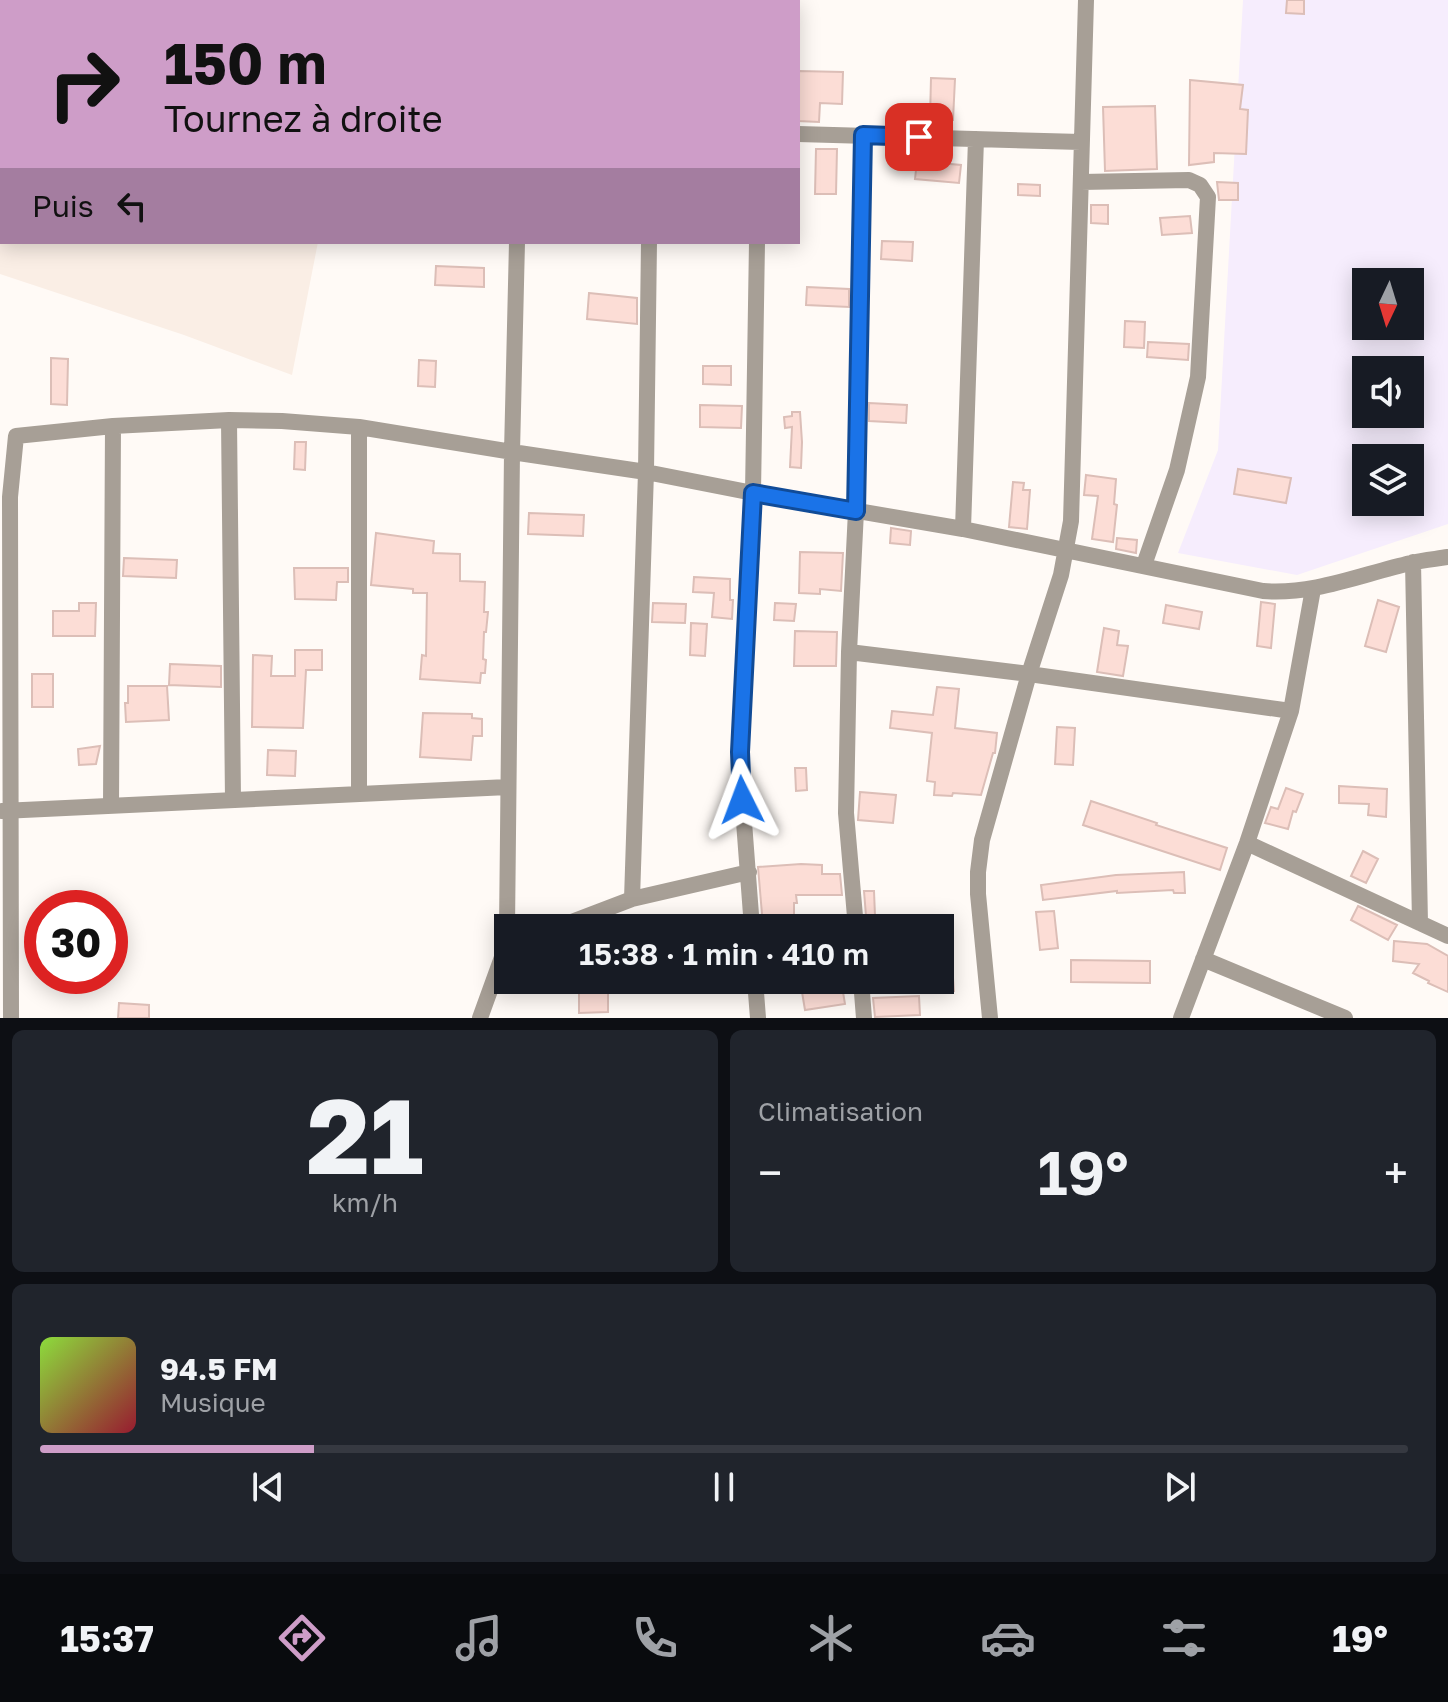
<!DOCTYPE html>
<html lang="fr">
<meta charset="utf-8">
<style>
body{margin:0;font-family:"Golos Text",sans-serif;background:#20242c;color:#f1f3f6;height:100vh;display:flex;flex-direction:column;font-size:30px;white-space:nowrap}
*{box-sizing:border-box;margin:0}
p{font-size:26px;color:#9ea1a6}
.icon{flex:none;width:44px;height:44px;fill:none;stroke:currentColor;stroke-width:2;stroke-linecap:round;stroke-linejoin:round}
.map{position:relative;height:1018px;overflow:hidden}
.side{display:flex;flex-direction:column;gap:12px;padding:12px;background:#0d0f14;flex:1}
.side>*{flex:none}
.guide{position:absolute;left:0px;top:0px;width:800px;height:244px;box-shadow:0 4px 20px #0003;background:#ce9dc8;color:#111;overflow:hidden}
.needle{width:52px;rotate:184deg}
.tools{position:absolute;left:1352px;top:268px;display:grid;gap:16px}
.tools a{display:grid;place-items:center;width:72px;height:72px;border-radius:0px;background:#171b24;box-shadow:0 4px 20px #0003;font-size:40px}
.speed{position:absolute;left:24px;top:890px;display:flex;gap:16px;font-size:40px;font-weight:700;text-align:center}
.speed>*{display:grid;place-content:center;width:104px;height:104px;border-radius:50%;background:#171b24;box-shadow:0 4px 20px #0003;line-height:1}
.speed .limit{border:12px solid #d22;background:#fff;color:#111}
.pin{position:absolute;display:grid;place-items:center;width:68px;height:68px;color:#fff;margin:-34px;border-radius:16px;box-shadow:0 4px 12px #0006}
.me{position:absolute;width:88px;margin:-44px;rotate:357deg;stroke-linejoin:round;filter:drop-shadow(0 0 6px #0008)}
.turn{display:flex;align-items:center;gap:28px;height:168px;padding:0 32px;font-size:36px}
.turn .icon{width:104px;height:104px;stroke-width:2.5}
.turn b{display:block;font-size:56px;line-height:68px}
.then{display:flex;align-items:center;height:76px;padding:0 32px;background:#0003;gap:16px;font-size:30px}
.big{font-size:60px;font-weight:600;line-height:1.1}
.side .tile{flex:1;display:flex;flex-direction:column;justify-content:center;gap:12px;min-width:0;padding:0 28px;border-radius:12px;background:#20242c}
.side .dial{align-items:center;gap:0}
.dial b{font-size:104px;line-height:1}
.song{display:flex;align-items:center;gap:24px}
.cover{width:96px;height:96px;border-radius:12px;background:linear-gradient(135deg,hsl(90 70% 55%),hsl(350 70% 35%))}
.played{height:8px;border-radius:4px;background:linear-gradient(90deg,#ce9dc8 20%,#363941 20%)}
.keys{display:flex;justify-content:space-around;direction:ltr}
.heat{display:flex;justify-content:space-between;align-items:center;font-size:44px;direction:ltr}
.side .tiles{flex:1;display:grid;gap:12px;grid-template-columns:1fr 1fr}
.tile:last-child{grid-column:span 2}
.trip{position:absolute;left:494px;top:914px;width:460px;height:80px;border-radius:0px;background:#171b24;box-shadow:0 4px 20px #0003;font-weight:600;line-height:80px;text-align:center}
.tabs{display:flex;height:128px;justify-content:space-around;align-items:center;background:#090b0e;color:#9ea1a6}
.tabs .icon{width:56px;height:56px}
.tabs .current{color:#ce9dc8}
.tabs b{font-size:36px;color:#f1f3f6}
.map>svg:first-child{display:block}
</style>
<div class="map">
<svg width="1448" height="1018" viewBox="0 0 1448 1018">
<rect width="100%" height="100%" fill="#fffaf6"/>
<path fill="#faeee5" d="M0 0H366V2H2V242H318L292 375 184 335 0 274Z"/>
<path fill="#f6edfd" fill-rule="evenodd" d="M1243 0H1448V524L1297 575 1178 553 1218 450ZM1366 282H1410V326H1366ZM1366 370H1410V414H1366ZM1366 458H1410V502H1366Z"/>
<path fill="#fcddd6" stroke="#dcbeb7" stroke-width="2" d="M1287 0H1304V14L1286 13Z
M798 71 843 72 842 104 820 103 819 122 798 121Z
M931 78 955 79 953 120 930 119Z
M1190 80 1243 85 1240 109 1248 110 1246 154 1214 153V162L1189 165Z
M1155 106 1157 169 1105 171 1103 107Z
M816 149H837L836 194H815Z
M917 161 961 165 959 183 915 179Z
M1217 182 1238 183V200H1219Z
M1018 184 1040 185V196L1018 195Z
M1091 205H1108V224L1091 223Z
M1190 216 1192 233 1162 235 1160 218Z
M882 241 913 242 912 261 881 259Z
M436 266 484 268V287L435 285Z
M807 287 849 289V307L806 305Z
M589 293 637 298V324L587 319Z
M1125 321 1145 322 1144 348 1124 347Z
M1148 342 1189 344 1188 360 1147 357Z
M51 358 68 359 67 405 51 404Z
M419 360 436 361 435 387 418 386Z
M703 366H731V385L703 384Z
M869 403 907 405 906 423 869 421Z
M700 405 742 406 741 428 700 427Z
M792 412H800L802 442 801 468 790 467 792 427 785 428 784 417 792 416Z
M295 442H306L305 470 294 469Z
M1238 469 1291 478 1286 503 1234 494Z
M1086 475 1116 479 1114 504 1117 505 1113 542 1092 539 1098 496 1084 495Z
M1013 482 1024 483 1023 490H1030L1027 529 1009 527Z
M529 513 584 515 583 536 528 534Z
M891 528 911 531 910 545 890 543Z
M376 533 434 541 433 553 460 554V581L485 582 484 612H488L486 632H484L483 659 486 660 485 673H481L480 683 420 679 422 655 426 656 427 593H413V589L371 585Z
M1117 538 1137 540 1136 553 1116 549Z
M800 552 843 553 841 591 820 589V594L799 593Z
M124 558 177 560 176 578 123 576Z
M294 568H348V582H337L336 600 295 599Z
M694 577 730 579V600H733L732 619 712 617 714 593 693 592Z
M1378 600 1399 607 1386 652 1365 646Z
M1261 602 1275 604 1271 648 1257 646Z
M79 603H96L95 636H53V611H79Z
M653 603 686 604 685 623 652 622Z
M775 603 796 604 794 621 774 620Z
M1166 605 1202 612 1199 629 1163 623Z
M691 623 707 624 705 656 690 655Z
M1104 628 1119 631 1117 645 1128 646 1123 676 1097 672Z
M795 631 837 632 836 666H794Z
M295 650H322V670H306L303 728 252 727 253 655 272 656 271 676H295Z
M170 664 221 666V687L169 685Z
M32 674H53V707H32Z
M128 686H167L169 720 126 722 125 703H128Z
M937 687 959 689 955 728 997 733 995 753H993L981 795 953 793 952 796 934 795 935 782 927 781 932 733 890 728 892 711 933 715Z
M423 713 472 714V718L482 719V736H473L471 760 420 757Z
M1057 727 1075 728 1073 765 1055 764Z
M100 746 96 764 79 765 78 749Z
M268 750 296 751 295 776 267 775Z
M795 768H806L807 790 796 791Z
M1339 786 1387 789 1386 817 1368 815 1369 804 1339 803Z
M1286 788 1303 794 1296 812 1293 811 1288 829 1265 823 1271 807 1278 809Z
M860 792 896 795 893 823 858 820Z
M1091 801 1157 823 1156 825 1227 848 1220 870 1083 825Z
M1363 851 1378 859 1366 883 1351 876Z
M801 864 822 865V874H840L842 895H796L797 903H794V926H763L758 867Z
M1184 872 1185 893H1174L1173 890 1117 893V891L1043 900 1041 885 1116 875Z
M864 891H874L875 916H866Z
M1358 906 1397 925 1388 940 1351 920Z
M1054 911 1058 948 1040 950 1036 912Z
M1394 941 1427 944 1448 956V992L1428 983 1429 981 1413 973 1419 964 1393 961Z
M1071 960 1150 961V983L1071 982Z
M940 978H953L954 991 920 993 919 980H940Z
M842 986 845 1004 805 1010 802 992Z
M608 989V1012L579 1013V990Z
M919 996 920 1015 875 1017 873 998Z
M119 1003 149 1005V1018H118Z"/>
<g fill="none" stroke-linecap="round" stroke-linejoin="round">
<path stroke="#a79f96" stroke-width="16" d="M524 2V0
M798 134 1081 142
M1081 182 1189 180 1200 185 1208 197 1198 377 1177 470 1144 565
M229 420 233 800
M963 529 976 139
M1413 562 1420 923
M849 652 1029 674 1291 711
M359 794V427
M111 806 113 426
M2 811 508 787
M1247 843 1448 936
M632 899 646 472 649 242
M556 928 632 899 749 872
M752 928 740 769 753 493 757 242
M856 928 846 813 849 652 856 511 863 135
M1203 959 1345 1018
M755 980 758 1018
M861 980 864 1018
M11 1018 10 497 16 436 113 426 229 420 282 421 359 427 512 452 646 472 753 493 963 529 1263 591C1314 595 1362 574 1411 563 1423 560 1436 559 1448 557
M480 1018 505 949 507 929 512 452 517 242
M990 1018 978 894V872L982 840 1029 674 1061 575 1071 521 1086 0
M1181 1018 1247 843 1291 711 1313 589"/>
</g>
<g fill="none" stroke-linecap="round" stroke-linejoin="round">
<defs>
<path id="route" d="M742 800 740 752 753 493 856 511 863 135 919 137"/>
</defs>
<use href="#route" stroke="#114b97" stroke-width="20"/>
<use href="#route" stroke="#1a73e8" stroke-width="14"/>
</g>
</svg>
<div class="tools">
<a><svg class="needle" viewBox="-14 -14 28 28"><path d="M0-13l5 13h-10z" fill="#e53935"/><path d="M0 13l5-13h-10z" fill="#9ea1a6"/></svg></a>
<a><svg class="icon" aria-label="sound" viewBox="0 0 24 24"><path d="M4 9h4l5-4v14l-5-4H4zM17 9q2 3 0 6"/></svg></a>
<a><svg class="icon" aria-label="layers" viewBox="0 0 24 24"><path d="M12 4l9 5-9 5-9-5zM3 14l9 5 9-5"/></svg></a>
</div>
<div class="speed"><div class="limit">30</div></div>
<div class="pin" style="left:919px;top:137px;background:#d93025"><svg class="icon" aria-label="arrive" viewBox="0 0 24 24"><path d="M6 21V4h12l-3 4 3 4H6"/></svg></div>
<svg class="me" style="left:742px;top:800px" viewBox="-20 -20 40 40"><path d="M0-17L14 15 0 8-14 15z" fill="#1a73e8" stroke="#fff" stroke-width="4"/></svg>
<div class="trip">15:38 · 1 min · 410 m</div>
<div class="guide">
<div class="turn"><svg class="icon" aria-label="right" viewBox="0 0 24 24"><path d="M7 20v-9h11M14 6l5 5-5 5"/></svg><div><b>150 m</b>Tournez à droite</div></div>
<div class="then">Puis<svg class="icon" aria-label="left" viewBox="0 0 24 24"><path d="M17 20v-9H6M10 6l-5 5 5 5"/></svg></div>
</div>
</div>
<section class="side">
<div class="tiles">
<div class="tile dial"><b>21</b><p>km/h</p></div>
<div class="tile"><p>Climatisation</p>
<div class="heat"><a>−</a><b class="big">19°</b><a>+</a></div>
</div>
<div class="tile">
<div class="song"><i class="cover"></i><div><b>94.5 FM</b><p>Musique</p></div></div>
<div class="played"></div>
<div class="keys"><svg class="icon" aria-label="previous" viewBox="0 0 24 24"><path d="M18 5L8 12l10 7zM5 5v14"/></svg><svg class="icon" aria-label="pause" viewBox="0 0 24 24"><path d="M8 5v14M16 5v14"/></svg><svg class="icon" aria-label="next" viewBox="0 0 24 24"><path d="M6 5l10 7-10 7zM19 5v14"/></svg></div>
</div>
</div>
</section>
<nav class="tabs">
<b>15:37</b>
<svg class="icon current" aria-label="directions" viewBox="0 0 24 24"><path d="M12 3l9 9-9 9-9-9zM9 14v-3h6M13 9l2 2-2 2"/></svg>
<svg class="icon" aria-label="music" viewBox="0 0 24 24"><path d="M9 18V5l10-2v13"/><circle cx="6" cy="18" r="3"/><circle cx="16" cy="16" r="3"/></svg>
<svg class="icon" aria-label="phone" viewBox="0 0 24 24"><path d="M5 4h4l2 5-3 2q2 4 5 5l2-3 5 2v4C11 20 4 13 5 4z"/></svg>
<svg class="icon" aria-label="climate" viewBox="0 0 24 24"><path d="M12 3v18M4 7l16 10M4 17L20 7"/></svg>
<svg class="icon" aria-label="car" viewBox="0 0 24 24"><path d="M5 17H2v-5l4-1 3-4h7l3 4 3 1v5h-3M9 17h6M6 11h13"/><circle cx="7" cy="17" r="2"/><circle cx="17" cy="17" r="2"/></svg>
<svg class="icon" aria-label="filters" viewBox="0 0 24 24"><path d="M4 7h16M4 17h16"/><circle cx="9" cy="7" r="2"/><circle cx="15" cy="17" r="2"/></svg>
<b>19°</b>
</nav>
